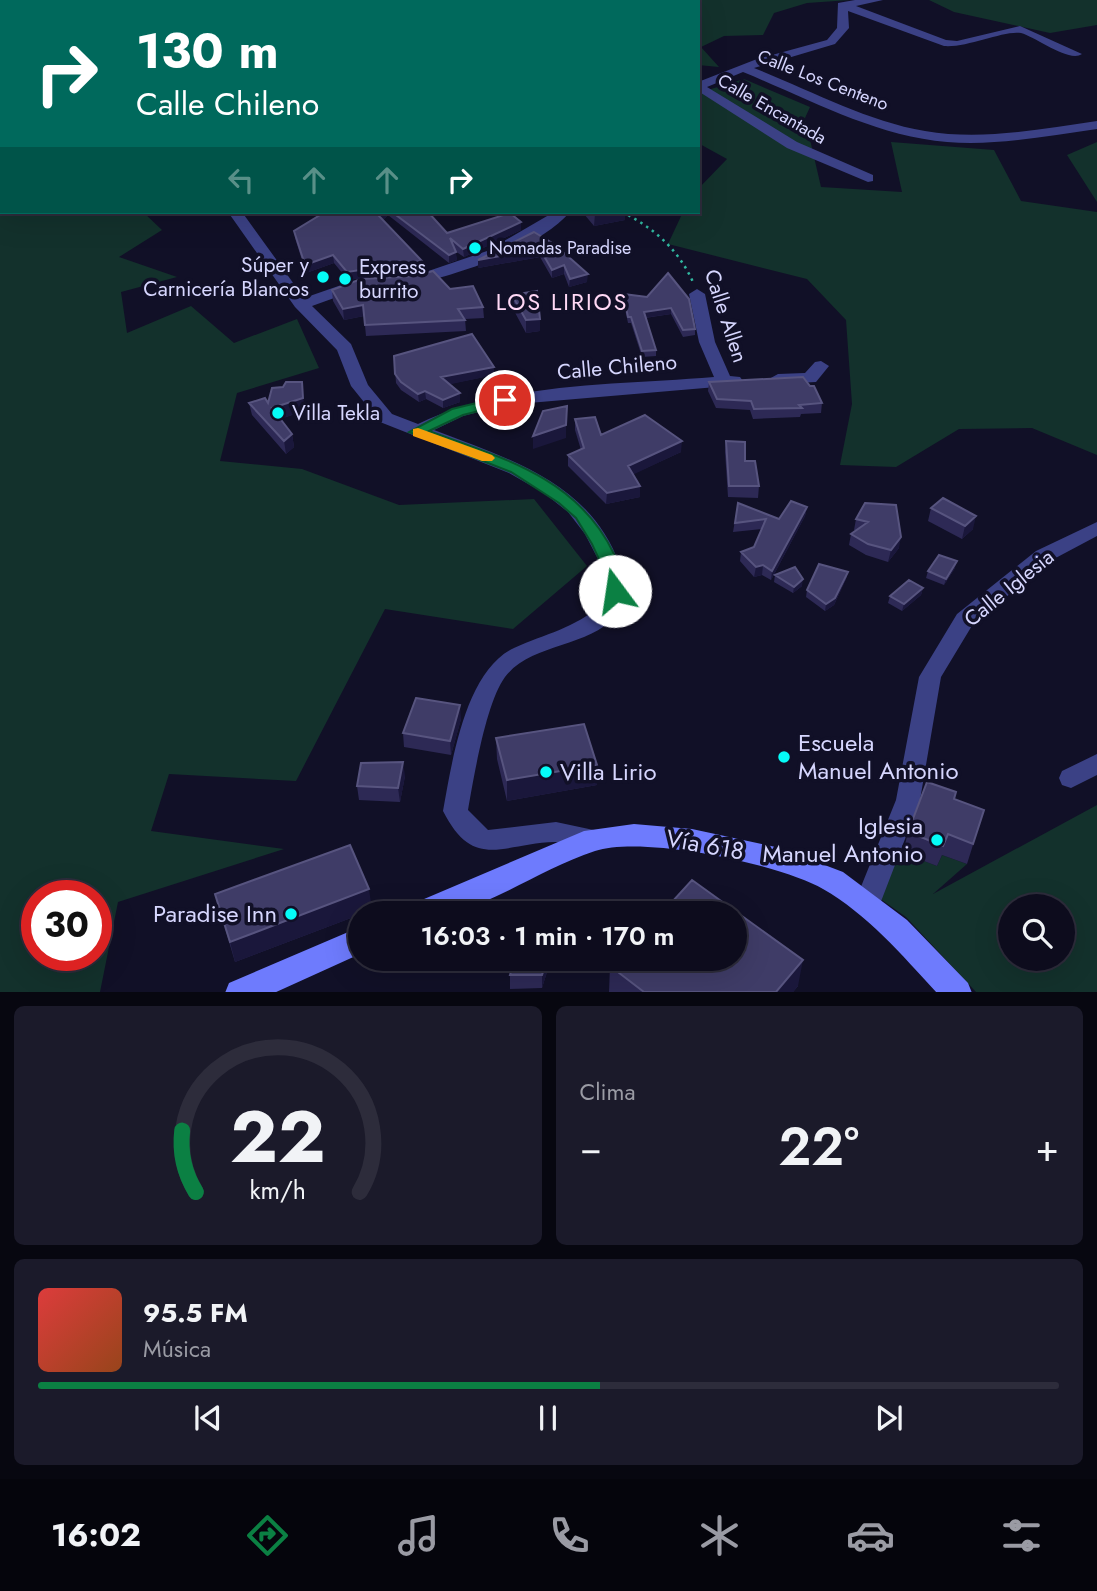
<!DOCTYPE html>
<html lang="es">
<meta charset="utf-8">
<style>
body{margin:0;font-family:Jost,sans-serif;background:#1b1a2a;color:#f1f3f6;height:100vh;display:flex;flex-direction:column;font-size:26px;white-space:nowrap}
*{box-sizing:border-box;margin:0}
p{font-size:23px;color:#9a9ba4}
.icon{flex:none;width:38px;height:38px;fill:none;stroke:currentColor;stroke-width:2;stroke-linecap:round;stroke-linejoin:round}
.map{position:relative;height:992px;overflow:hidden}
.sheet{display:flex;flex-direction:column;gap:14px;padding:14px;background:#070710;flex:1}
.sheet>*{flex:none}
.hud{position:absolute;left:0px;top:0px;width:700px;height:214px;box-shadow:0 7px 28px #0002,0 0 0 2px #2d2c3b;background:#00695c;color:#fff;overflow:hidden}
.controls{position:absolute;left:998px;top:894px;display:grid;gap:14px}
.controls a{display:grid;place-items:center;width:77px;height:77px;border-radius:50%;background:#0d0c1d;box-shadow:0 7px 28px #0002,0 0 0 2px #2d2c3b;font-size:35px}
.speed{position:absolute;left:21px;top:880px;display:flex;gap:14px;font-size:35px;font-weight:700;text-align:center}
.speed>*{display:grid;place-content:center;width:91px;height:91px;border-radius:50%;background:#0d0c1d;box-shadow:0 7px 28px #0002,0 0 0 2px #2d2c3b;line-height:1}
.speed .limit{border:10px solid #d22;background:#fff;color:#111}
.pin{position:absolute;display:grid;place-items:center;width:60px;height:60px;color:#fff;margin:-30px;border:4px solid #fff;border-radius:50%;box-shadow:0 2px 7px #0007}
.me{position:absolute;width:77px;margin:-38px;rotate:346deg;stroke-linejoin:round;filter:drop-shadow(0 0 5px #0008)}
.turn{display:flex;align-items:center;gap:24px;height:147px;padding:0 21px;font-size:32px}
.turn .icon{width:91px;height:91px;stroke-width:2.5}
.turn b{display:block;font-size:49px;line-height:60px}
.lanes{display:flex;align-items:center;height:66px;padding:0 21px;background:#0003;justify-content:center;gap:35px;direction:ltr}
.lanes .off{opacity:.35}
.big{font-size:52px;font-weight:600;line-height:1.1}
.sheet .widget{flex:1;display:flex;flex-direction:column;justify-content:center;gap:10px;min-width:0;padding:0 24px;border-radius:10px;background:#1b1a2a}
.sheet .dial{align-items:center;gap:0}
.dial svg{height:182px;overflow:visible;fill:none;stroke:#2d2c3b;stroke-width:7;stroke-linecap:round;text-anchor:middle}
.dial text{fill:#f1f3f6;stroke:none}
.song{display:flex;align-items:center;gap:21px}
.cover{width:84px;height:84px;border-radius:10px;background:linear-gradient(135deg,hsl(0 70% 55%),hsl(20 70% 35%))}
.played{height:7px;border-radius:4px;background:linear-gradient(90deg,#0b8043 55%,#2d2c3b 55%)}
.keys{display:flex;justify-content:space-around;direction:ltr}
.heat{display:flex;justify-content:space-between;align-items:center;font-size:38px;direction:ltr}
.sheet .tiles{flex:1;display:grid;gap:14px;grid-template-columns:1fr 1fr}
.widget:last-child{grid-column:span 2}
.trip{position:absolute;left:348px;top:901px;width:399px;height:70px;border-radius:35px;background:#0d0c1d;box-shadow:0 7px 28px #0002,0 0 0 2px #2d2c3b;font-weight:600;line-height:70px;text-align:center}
.menu{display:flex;height:112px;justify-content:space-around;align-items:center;background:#05050c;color:#9a9ba4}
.menu .icon{width:49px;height:49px}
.menu .selected{color:#0b8043}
.menu b{font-size:32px;color:#f1f3f6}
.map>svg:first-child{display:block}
</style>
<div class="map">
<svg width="1097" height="993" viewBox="0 0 1097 993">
<rect width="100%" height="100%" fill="#111027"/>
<path fill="#13312c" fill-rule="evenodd" d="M222 0H850L807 3 774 13 763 35 724 36 701 47 719 67 698 65V2Z
M929 0H1097V25L1050 33 954 12Z
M744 79 810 107 805 118 821 187 902 192 891 142 994 150 1021 201 1097 212V455L1032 428 959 429 896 467 840 465 852 404 846 320 807 279 668 244 683 212H698V189L727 159 698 143V93Z
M1097 142V202L1067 155Z
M0 151 2 212H143L162 230 119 257 177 277 121 292 127 333 191 306 234 343 297 319 319 368 237 393 220 461 302 469 399 505 534 499 587 566 513 629 385 609 296 781 169 774 151 831 284 849 118 902 100 992H0ZM37 896H96V956H37Z
M1097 805V992H976L906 917 879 898 896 850 937 866 942 855 967 864 933 894ZM1010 906H1062V959H1010Z"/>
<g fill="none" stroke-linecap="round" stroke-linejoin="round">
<path stroke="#31b8a0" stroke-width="2.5" stroke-dasharray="2.5 4.5" stroke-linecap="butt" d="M622 212C654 228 678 249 693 282"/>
<path fill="#3b4185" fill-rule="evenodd" d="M855 0H883L856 6 946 40 957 41 1020 26 1082 54C1069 63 1036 37 1021 33 1004 30 967 48 944 46L848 11 849 28 835 44 754 68C810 90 866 121 925 131 982 141 1041 129 1097 121V129C1047 136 997 146 947 142 875 136 809 99 743 72L707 87 797 142 873 175V181L868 182 787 148 698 91V82L757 59 827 40 837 28 838 3Z
M0 63H2V71H0Z
M0 133 2 134V142L0 141Z
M228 212H242L304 298 350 282H362V288L312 306 351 344 368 385 392 414 418 424C505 382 618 385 714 377L699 342 689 294 697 289 705 294 715 342 730 376 740 377 743 381 740 385 505 405 463 416 434 430C509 459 591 482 620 566 626 582 629 602 616 616 587 648 531 643 505 677 486 703 474 776 468 810L488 830 556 822 603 832 607 839 603 846C588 852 571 842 555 842 503 843 474 872 443 811 452 762 465 671 514 648 545 634 575 628 601 605L605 586 598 559 585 534 568 512 544 493 509 473 380 422 351 386 337 350 295 307Z
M554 212H570C539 248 458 275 413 284L405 279 487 251Z
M821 361 829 366 816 382 778 384 769 379 778 374 805 373 815 362Z
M1097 522V536L1050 561 973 624 941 677 920 800 880 904 876 912 867 915 858 912 854 904 896 800 919 677 957 614 1036 551Z
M1097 754V775L1071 788 1062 785 1059 778 1062 771Z"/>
<path fill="#6e7bfd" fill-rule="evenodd" d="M634 824 692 829 780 848 843 872 907 920 968 983 972 993H937C903 956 867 914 823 889 780 864 643 835 595 851 546 867 503 898 454 913 440 917 420 914 406 914L410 905 584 831Z
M360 927V954L274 993H225L229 983Z"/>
</g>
<path fill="#2d2955" d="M325 212H428L447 233 521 230 464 257 455 251 457 260 449 263 388 215 383 220 422 261 423 269 348 280 334 263 306 273 295 238 294 231Z
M584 212H625V220L594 226 584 214Z
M534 232 587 282 569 287 564 274 552 278 540 257 478 268Z
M668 273 695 329V335L683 337 671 314 645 318 656 350V356L642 357 631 323H628L623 300V294L647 297Z
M450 289 483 307 484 318 465 319 466 331 366 336 364 316 344 320 333 301 332 290Z
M512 295 540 331 526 333 512 307Z
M394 356 494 375 449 384 460 393V402L443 408 426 399 419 402 401 390 396 383Z
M302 382 304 411 280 419 292 434 294 447 286 454 252 415 249 403H268L283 387Z
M709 382 822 403 821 413 801 414 800 417 753 419 750 410 716 408 708 391Z
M575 419 601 435 681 452 633 474 640 497 606 504 568 466V455L581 450 575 430Z
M726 441 745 461 759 486 758 498 728 497 725 452Z
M738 503 779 519 807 507 805 516 771 580 762 575 754 577 740 561 741 552 754 547 762 529 733 532Z
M865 503 899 548 888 562 866 555 849 545 851 534 857 530H854L856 519Z
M931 508 973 529 962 539 928 521Z
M955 568 944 585 926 578 928 571Z
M848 572 846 579 834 605 825 611 806 597 807 590Z
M775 575 802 586 793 593 774 582Z
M923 588 921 595 902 611 888 603 890 596Z
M461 719 451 755 404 747 403 733Z
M496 738 597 785 507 801 497 759Z
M405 776 400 802 359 800 357 786Z
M954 799 984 810 967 864 942 855 937 866 903 853 908 832Z
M215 894 372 910 235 962Z
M551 959 542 988 510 989V975Z
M610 966 798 986 793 992H609Z"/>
<path fill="#1a173b" d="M383 212H387L388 215 380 224 379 216Z
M498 212H518L498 215Z
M608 212H625V220L594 226 595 214Z
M521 222V230L464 257 463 249Z
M540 249V257L478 268V260Z
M456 252 457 260 449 263V255Z
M333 255 334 263 306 273 305 265Z
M422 261 423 269 348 280 347 272Z
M564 265V274L552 278V270Z
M588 274 587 282 569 287 570 279Z
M363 305 364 316 344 320 343 309Z
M671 308V314L643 318 644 312Z
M540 319V331L526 333V320Z
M494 367V375L442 386 441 377Z
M302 382 304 411 274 421 272 408Z
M425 391 426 399 419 402 418 394Z
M460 393V402L443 408V400Z
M566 425V438L533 449V436Z
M292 434 294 447 286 454 284 441Z
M682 441 681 452 628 477V466Z
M640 486V497L606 504 607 493Z
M807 507 805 516 771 580 772 571Z
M976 516 973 529 962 539 965 526Z
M901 537 899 548 888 562 891 550Z
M957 561 955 568 944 585 946 579Z
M763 565 762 575 754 577 756 567Z
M848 572 846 579 834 605 825 611 826 604Z
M803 579 802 586 793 593 794 587Z
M923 588 921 595 902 611 904 604Z
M460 705 461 719 451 755 450 741Z
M403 762 405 776 400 802 398 788Z
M597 765V785L507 801V780Z
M369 889 372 910 235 962 230 942Z
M547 959H551L542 988V975Z
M803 960 798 986 793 992H776Z"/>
<path fill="#3f3c67" stroke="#57547f" stroke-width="2" d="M325 212H383L379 216 422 261 347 272 333 255 305 265 294 231Z
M392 212H428L447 233 510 213 521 222 463 249 450 238 456 252 449 255Z
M592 212H608L595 214Z
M534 232 554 244 588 274 570 279 564 265 552 270 540 249 478 260Z
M433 271 450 289 473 286 483 307 458 309 465 320 365 325 363 305 343 309 332 290 361 279 415 276Z
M668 273 689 299 695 329 683 330 671 308 644 312 656 350 642 351 631 317H628L623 294 647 297Z
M537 291 540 319 526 320 512 295Z
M472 334 494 367 441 377 460 393 443 400 425 391 418 394 401 382 395 374 394 356Z
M803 377 810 386H814L822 403 799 405 802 408 754 409 751 401 717 399 709 382Z
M286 382H302L303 398 272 408 292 434 284 441 249 403 265 398 268 403 272 388 283 387Z
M567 406 566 425 533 436 543 411Z
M645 415 682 441 628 466 640 486 607 493 568 455 584 448 575 419 595 417 601 435Z
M726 441 745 442V461H755L759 486H729Z
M943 498 976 516 965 526 931 508Z
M791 501 807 507 772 571 763 565 756 567 741 552 754 547 766 519 735 523 738 503 779 519Z
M865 503 896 505 901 537 891 550 868 544 851 534 868 522 856 519Z
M939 555 957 561 946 579 928 571Z
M819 564 848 572 835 598 826 604 807 590Z
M795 567 803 579 794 587 775 575Z
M909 580 923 588 904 604 890 596Z
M416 698 460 705 450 741 403 733Z
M584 724 597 765 507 780 496 738Z
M403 762 398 788 357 786 361 763Z
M927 782 956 792 954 799 984 810 973 844 948 834 943 846 908 832Z
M350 845 369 889 230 942 215 894Z
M692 880 803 960 776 992H644L610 966 617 959H735V914H661Z
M515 959H547L542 975H510Z"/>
<path fill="#0b8043" stroke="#07532c" stroke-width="2" d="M505 396 511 397V403L463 415 429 431C503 458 578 478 614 554 619 566 628 583 621 595H609L604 570 592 544 576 518 559 503 511 472 409 432 452 409Z"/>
<path fill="#f59e0b" d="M418 428 492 455 495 458 492 461H482L413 436V429Z"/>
<g fill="#05fcf8" stroke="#111027" stroke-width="2.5">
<circle cx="475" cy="248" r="7"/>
<circle cx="323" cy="277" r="7"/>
<circle cx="345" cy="279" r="7"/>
<circle cx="278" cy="413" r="7"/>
<circle cx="784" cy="757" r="7"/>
<circle cx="546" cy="772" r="7"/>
<circle cx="937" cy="840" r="7"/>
<circle cx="291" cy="914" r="7"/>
</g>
<g text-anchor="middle" stroke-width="7" stroke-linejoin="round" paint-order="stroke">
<g font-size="18" fill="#d6d6fe" stroke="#111027">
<text transform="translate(823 80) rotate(21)" y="6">Calle Los Centeno</text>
<text transform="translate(772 109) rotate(30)" y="6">Calle Encantada</text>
</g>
<g font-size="18" fill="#d6d6fe" stroke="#111027" text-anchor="start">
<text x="489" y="254">Nomadas Paradise</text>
</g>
<g font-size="21" fill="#d6d6fe" stroke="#111027" text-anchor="start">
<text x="309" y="272" text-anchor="end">Súper y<tspan x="309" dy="24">Carnicería Blancos</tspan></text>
<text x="359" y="274">Express<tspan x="359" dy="24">burrito</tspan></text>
<text x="292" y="420">Villa Tekla</text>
</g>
<g font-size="21" fill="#d6d6fe" stroke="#111027">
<text transform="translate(726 316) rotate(72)" y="7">Calle Allen</text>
<text transform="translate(617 367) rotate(-5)" y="7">Calle Chileno</text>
<text transform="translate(1009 588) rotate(-39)" y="7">Calle Iglesia</text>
</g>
<g font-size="23" letter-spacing="2" fill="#ffd8f5" stroke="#111027">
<text x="562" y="310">LOS LIRIOS</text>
</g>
<g font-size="24" fill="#d6d6fe" stroke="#111027" text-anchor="start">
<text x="798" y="751">Escuela<tspan x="798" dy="28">Manuel Antonio</tspan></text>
<text x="560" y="780">Villa Lirio</text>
<text x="923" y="834" text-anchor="end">Iglesia<tspan x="923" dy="28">Manuel Antonio</tspan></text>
<text x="277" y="922" text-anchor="end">Paradise Inn</text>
</g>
<g font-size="24" fill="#d6d6fe" stroke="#111027">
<text transform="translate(705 845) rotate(10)" y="8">Vía 618</text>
</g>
</g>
</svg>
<div class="controls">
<a><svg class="icon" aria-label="search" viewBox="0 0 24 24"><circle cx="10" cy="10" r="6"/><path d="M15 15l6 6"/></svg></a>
</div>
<div class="speed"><div class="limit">30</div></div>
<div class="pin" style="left:505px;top:400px;background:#d93025"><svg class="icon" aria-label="arrive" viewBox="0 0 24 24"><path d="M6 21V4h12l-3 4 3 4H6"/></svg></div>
<svg class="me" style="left:615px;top:591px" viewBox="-20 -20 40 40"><circle r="19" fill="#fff"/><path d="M0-13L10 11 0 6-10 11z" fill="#0b8043"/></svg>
<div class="trip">16:03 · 1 min · 170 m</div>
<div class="hud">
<div class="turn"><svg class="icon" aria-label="right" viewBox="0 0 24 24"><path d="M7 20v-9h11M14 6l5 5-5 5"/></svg><div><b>130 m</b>Calle Chileno</div></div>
<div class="lanes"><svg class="icon off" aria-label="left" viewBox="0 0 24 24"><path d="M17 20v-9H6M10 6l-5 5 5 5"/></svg><svg class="icon off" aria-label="ahead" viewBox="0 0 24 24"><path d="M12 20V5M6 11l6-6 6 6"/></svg><svg class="icon off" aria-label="ahead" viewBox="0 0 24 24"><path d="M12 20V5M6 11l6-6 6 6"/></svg><svg class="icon" aria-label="right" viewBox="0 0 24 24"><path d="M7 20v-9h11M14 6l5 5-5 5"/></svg></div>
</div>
</div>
<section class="sheet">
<div class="tiles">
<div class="widget dial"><svg viewBox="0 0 100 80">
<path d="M14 69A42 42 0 1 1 86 69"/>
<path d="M14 69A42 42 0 0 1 8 42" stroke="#0b8043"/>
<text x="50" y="56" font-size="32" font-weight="700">22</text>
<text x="50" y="72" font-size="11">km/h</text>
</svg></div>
<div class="widget"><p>Clima</p>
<div class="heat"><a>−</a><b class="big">22°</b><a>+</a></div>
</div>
<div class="widget">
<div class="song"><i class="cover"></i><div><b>95.5 FM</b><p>Música</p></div></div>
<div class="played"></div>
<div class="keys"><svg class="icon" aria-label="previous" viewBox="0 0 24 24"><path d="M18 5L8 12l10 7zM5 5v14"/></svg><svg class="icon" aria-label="pause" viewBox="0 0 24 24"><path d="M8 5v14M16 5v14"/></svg><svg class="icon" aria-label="next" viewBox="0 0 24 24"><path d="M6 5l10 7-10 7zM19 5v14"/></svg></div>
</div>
</div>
</section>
<nav class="menu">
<b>16:02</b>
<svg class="icon selected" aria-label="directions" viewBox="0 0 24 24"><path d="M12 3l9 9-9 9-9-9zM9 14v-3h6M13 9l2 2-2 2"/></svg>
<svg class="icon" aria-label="music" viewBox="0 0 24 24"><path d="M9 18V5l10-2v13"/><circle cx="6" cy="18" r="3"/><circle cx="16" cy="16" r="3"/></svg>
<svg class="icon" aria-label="phone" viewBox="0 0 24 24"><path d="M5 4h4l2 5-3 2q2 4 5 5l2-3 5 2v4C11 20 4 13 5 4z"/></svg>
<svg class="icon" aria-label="climate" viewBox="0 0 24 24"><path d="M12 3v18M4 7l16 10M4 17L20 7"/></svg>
<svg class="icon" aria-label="car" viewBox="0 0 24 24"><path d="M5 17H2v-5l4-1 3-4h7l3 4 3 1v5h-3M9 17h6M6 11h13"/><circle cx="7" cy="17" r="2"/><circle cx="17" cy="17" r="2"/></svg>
<svg class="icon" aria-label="filters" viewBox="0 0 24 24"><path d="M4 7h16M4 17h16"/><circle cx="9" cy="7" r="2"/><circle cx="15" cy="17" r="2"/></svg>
</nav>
